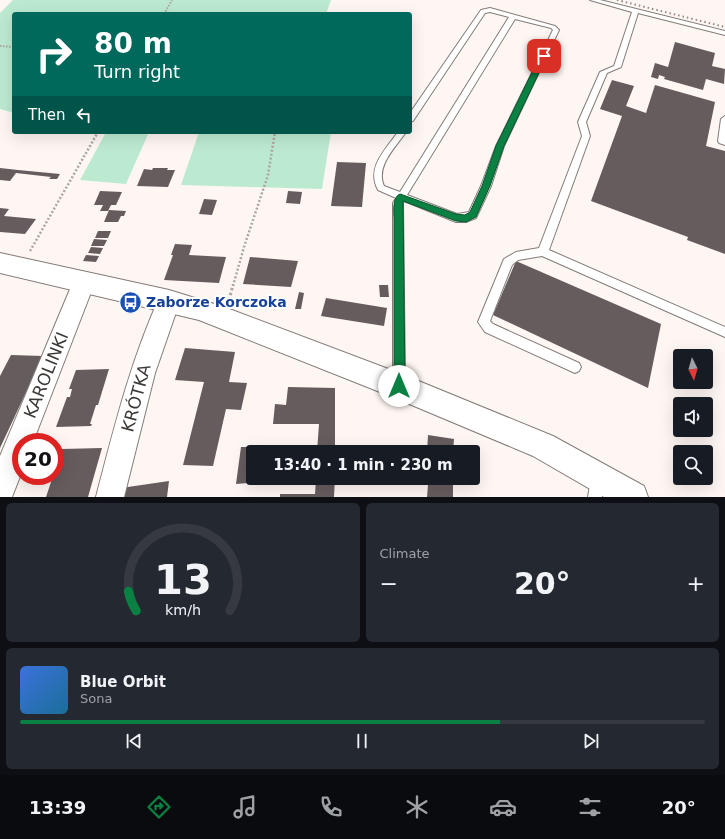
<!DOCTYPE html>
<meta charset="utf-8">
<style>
body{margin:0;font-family:"DejaVu Sans",sans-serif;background:#242831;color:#f1f3f6;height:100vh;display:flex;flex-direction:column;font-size:15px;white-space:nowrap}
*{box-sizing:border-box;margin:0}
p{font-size:13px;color:#9ea1a6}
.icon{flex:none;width:22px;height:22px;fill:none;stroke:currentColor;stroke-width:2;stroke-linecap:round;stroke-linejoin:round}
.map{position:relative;height:497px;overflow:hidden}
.sheet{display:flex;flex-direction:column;gap:6px;padding:6px;background:#0d0f14;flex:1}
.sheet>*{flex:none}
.top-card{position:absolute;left:12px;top:12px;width:400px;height:122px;border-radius:4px;box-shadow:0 4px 16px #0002;background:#00695c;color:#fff;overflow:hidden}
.needle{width:26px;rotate:175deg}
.controls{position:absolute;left:673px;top:349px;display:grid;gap:8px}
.controls a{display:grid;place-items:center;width:40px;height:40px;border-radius:4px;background:#171b24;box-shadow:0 4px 16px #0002;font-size:20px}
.speed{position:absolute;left:12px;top:433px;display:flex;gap:8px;font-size:20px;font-weight:700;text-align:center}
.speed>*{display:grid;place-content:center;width:52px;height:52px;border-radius:50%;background:#171b24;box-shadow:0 4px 16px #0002;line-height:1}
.speed .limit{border:6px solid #d22;background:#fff;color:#111}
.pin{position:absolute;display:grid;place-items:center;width:34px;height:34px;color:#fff;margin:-17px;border-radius:8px;box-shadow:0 2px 6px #0006}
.me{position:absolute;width:44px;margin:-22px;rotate:0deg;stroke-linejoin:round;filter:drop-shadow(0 0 3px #0008)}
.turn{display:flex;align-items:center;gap:14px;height:84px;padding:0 16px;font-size:18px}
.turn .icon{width:52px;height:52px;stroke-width:2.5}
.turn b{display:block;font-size:28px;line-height:34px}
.then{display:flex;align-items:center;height:38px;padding:0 16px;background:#0003;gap:8px;font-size:15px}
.big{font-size:30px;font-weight:700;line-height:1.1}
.sheet .card{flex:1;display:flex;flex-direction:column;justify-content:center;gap:6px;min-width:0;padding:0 14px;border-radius:6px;background:#242831}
.sheet .dial{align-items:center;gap:0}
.dial svg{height:104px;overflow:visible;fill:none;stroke:#363941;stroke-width:7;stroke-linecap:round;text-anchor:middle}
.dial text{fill:#f1f3f6;stroke:none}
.song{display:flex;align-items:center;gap:12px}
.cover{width:48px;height:48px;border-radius:6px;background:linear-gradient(135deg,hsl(220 70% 55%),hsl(200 70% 35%))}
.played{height:4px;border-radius:2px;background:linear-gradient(90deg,#0b8043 70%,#363941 70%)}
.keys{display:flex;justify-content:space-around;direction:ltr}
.heat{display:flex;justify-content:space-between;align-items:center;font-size:22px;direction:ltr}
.sheet .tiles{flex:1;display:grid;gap:6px;grid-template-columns:1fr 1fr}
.card:last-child{grid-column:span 2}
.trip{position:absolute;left:246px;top:445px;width:234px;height:40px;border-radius:4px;background:#171b24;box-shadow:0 4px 16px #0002;font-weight:700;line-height:40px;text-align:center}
.menu{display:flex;height:64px;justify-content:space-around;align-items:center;background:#090b0e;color:#9ea1a6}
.menu .icon{width:28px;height:28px}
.menu .selected{color:#0b8043}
.menu b{font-size:18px;color:#f1f3f6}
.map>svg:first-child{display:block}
</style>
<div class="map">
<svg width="725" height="497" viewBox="0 0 725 497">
<rect width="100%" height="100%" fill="#fef6f2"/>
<path fill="#bcead0" d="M13 0H331L326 14H14V113L0 109V13Z
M98 132H149L126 184 80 180 105 134Z
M199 132H331L322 189 181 185Z"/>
<path fill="#655c5e" d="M675 42 715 53 712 66 725 69 724 84 706 79 703 90 664 79 665 77 659 75 658 79 651 77 655 63 668 67Z
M612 80 634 86 626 106 646 113 655 85 715 102 706 146 725 151V254L687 240 688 237 591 201 622 116 600 109Z
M337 162 366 163 362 207 331 206Z
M0 168 18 170 60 174 57 179H49L51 177 16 173 10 181 0 180Z
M153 168H168L167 170H175L168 187 137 186 144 169 152 170Z
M100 191 122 192 116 205H111L108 211H100L103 205H94Z
M288 191 302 192 300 204 286 203Z
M204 199 217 200 212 215 199 214Z
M0 208 9 209 4 216 36 219 25 234 0 232Z
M109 210 126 211 124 216H121L118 222H104Z
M98 231H111L108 238H95Z
M94 239 107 240 104 246H91Z
M175 244 192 245 189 255 226 257 219 283 164 280 173 255H171Z
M91 247 103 248 100 254 88 253Z
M86 255 99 256 96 262 83 261Z
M250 257 298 261 291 287 243 284Z
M516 261 661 324 648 388 493 315Z
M379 285H388L389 297H380Z
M299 292 304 293 301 309H295Z
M326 298 387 308 384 326 321 316Z
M185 348 235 352 229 382 247 383 241 410 226 409 213 466 183 465 204 382 175 380Z
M11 355 43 356 0 448V376Z
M109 369 98 405H96L90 424H92L91 426 56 427 67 397H70L72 389H69L76 370Z
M288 387 335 388V452H317L319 424H273L275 404 286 405Z
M428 435 454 439 453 452H427Z
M241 447H252L248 483 236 484Z
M102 448 88 497H46L53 476H55V469L62 449Z
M316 478H335L334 497H280V494H315Z
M426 478H453V497H427L428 485H426Z
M169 481 167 497H119L121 488Z"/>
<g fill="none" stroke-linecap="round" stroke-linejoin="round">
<defs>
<path id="service" d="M590 0H600L725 31V35L638 13 621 67 607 73 586 122 590 136 549 250 725 327V337L542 256 518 260 512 265 490 321 493 324 579 363 581 367 579 371 575 373 485 332 478 322 504 259 516 252 539 248 582 136 578 122 600 72 614 66 632 12Z
M490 8 555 26 559 30 504 146 491 186 476 218 466 222H456L404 201 403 203 405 386 403 390 399 392 395 390 393 386V203L396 198 378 190C366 168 385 150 398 132H406C396 147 375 166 384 186L400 192 509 17 490 12 485 13 413 121 410 122V113L481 10ZM515 19 551 28 553 30 496 146 481 186 469 212 457 214 407 195Z
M725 116V145L719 143 718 141 721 119Z
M597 472 602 474 604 479 602 497H588L592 474Z"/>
<path id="minor" d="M84 272 92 275 95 282 33 442H21V474L12 497H0V456L73 282 76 275Z
M169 291 177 294 180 301 155 373 124 497H96C114 428 131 359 161 294Z"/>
<path id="tertiary" d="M0 253 169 290 224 307 399 373 553 436 644 486 648 497H604L533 456 395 398 199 320 0 273Z"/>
</defs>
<use href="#service" stroke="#847b77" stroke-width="2"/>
<use href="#minor" stroke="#847b77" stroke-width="2"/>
<use href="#tertiary" stroke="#847b77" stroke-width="2"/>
<path stroke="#aca6a3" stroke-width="2" stroke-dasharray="1.5 1.5" stroke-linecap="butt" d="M164 14 172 0
M0 46 14 47"/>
<path stroke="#aca6a3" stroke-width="2.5" stroke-dasharray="2 2" stroke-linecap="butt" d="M30 251 98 132
M233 286 244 247 268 175 275 132"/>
<path stroke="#aca6a3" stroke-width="3" stroke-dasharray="2.5 2.5" stroke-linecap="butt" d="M229 300 233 285"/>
<use href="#service" fill="#fff" fill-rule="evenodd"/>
<use href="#minor" fill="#fff" fill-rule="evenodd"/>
<use href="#tertiary" fill="#fff" fill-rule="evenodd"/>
<path stroke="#8f8987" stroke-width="2" stroke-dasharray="1.5 3" stroke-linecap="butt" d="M617 0 725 27"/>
</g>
<path fill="#0b8043" stroke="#07532c" d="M541 54 547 56 504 146 490 186 476 217 466 222 456 221 403 201 405 386 403 390 399 392 396 390 394 386V220C394 212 392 197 400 194L456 214 465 215 470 212 482 186 496 146Z"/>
<defs>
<symbol id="bus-disc" viewBox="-11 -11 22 22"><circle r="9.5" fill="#1a4fb4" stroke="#fff"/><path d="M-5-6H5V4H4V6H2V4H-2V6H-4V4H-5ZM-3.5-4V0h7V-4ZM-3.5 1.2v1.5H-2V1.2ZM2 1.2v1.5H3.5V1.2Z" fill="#fff"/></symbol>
</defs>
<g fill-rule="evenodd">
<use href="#bus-disc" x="118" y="290" width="25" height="25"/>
</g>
<g text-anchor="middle" stroke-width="4" stroke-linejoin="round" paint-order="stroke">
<g font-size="14" font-weight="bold" fill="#164399" stroke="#fff" text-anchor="start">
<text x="146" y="307">Zaborze Korczoka</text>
</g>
<g font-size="17" fill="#3c3836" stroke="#fff">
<text transform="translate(46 375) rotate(-68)" y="6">KAROLINKI</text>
<text transform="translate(136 398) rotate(-75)" y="6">KRÓTKA</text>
</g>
</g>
</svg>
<div class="controls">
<a><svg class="needle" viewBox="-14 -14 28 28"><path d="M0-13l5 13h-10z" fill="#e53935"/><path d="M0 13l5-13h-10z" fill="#9ea1a6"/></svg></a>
<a><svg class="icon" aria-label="sound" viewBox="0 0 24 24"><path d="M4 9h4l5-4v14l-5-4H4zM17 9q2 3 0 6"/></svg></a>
<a><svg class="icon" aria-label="search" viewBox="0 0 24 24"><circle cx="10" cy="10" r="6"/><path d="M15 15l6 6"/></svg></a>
</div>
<div class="speed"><div class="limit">20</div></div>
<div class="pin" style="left:544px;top:56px;background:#d93025"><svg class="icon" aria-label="arrive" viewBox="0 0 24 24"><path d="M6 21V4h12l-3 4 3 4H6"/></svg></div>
<svg class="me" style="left:399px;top:386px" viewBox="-20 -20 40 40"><circle r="19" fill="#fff"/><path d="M0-13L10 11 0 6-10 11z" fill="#0b8043"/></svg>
<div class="trip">13:40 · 1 min · 230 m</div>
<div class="top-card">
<div class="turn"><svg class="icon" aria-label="right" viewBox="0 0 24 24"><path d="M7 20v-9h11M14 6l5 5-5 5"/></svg><div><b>80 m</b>Turn right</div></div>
<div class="then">Then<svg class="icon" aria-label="left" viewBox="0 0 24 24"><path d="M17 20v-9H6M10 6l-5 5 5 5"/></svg></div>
</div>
</div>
<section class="sheet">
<div class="tiles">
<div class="card dial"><svg viewBox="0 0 100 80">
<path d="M14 69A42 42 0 1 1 86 69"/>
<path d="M14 69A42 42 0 0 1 8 54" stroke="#0b8043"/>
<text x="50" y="56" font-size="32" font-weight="700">13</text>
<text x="50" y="72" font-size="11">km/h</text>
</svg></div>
<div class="card"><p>Climate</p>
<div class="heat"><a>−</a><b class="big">20°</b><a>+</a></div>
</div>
<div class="card">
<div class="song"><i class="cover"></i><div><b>Blue Orbit</b><p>Sona</p></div></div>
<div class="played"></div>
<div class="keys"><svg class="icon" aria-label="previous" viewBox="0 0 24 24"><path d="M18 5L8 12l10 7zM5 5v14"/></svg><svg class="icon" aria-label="pause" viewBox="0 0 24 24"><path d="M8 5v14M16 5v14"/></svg><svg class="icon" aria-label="next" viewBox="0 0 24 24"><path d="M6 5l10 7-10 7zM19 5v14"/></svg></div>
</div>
</div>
</section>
<nav class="menu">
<b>13:39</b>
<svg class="icon selected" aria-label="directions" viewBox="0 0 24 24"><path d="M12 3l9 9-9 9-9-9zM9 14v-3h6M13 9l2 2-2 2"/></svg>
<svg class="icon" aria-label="music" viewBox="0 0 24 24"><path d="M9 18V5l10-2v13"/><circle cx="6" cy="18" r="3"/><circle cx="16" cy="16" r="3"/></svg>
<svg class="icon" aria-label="phone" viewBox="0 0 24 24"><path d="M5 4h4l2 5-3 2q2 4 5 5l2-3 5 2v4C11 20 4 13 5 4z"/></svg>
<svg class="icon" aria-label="climate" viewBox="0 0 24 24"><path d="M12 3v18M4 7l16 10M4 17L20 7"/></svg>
<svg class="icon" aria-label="car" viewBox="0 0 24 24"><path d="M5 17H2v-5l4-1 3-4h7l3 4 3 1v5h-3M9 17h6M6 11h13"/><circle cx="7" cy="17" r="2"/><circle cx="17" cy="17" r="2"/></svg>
<svg class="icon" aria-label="filters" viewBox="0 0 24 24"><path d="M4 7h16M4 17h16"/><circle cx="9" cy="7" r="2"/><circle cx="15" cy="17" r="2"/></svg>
<b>20°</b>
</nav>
